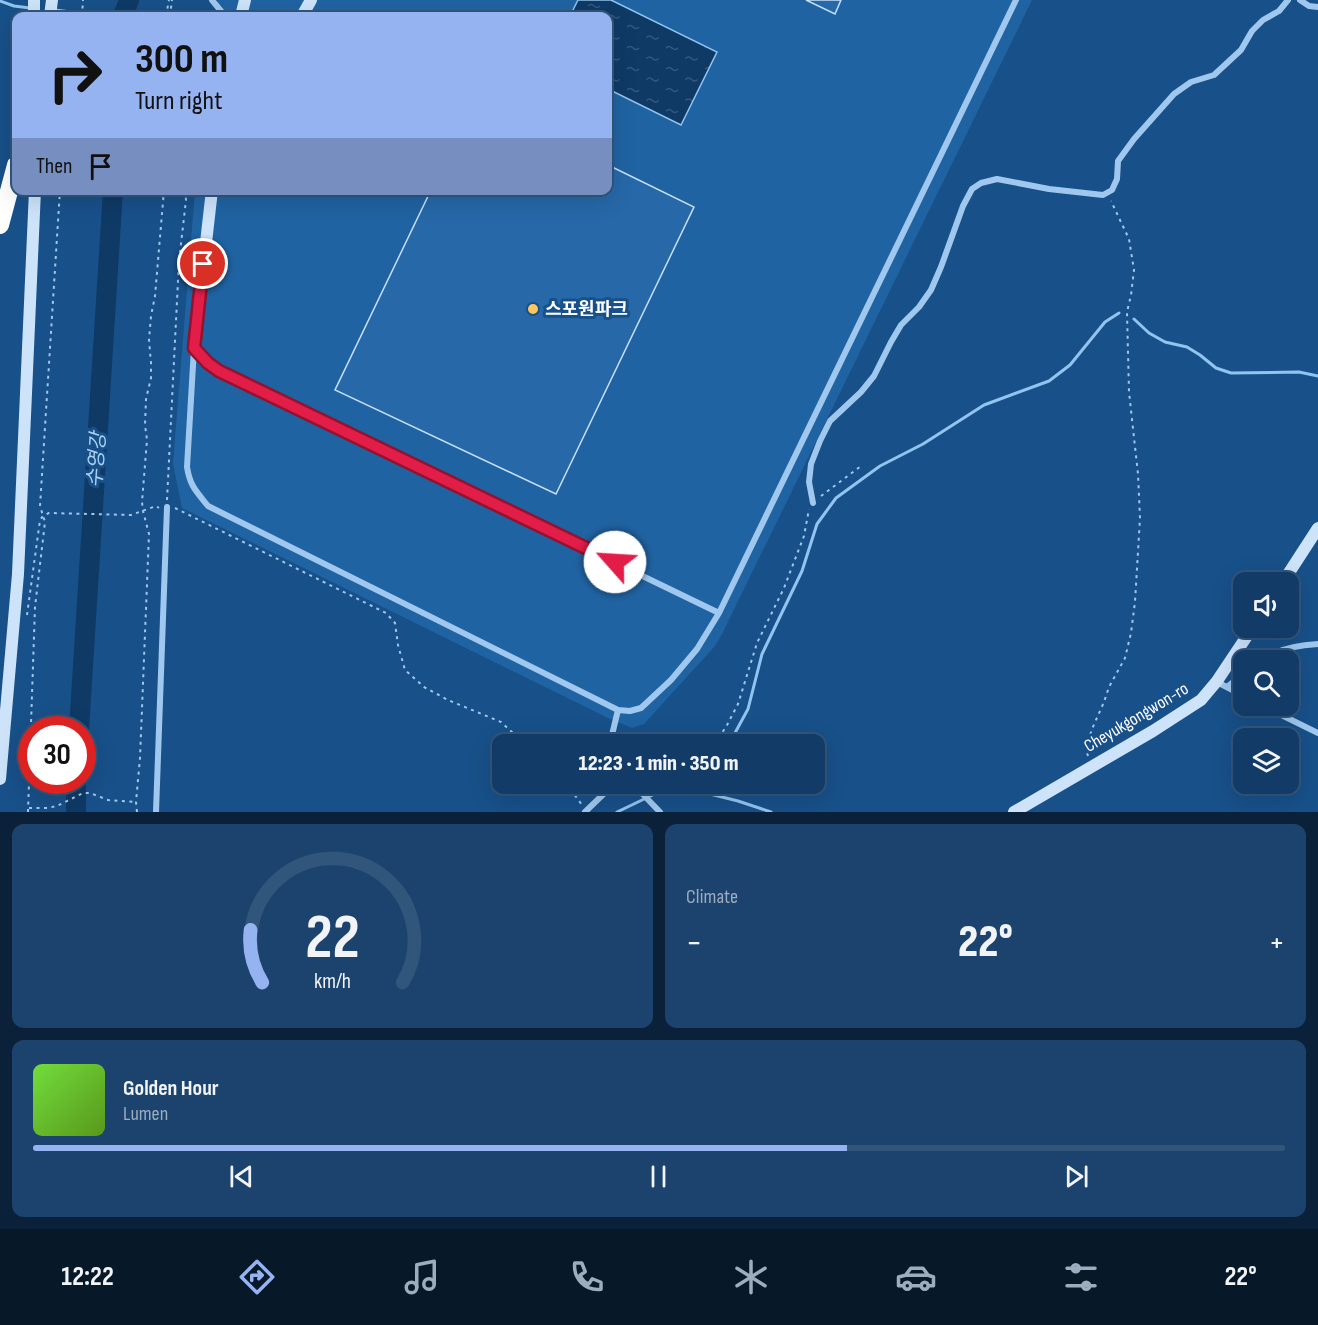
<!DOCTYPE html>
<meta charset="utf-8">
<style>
body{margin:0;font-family:"Sofia Sans Condensed","Noto Sans KR",sans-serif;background:#1b436d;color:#f1f3f6;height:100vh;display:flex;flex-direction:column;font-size:22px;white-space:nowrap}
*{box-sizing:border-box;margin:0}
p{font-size:20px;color:#9cadc0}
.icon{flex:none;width:33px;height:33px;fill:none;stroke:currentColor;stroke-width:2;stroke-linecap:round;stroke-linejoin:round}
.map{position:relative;height:812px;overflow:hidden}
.sheet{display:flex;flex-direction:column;gap:12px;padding:12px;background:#0a2139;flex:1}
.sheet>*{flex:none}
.banner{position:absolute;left:12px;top:12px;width:600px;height:183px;border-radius:12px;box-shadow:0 6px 24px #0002,0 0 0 2px #31567b;background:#95b2f1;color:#111;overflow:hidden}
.buttons{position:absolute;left:1233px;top:572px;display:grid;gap:12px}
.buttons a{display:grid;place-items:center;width:66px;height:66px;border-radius:12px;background:#123c67;box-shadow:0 6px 24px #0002,0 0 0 2px #31567b;font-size:30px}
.speed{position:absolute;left:18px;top:716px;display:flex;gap:12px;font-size:30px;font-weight:700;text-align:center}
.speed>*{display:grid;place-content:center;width:78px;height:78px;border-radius:50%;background:#123c67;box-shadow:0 6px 24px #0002,0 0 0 2px #31567b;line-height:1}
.speed .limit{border:9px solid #d22;background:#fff;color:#111}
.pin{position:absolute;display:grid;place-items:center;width:51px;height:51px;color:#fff;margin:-26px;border:3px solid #fff;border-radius:50%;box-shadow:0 2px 6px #0007}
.me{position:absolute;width:66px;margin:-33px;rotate:296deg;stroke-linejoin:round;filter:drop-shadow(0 0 4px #0008)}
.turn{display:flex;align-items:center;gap:21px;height:126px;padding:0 24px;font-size:27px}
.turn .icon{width:78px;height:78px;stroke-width:2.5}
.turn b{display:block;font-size:42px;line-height:51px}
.then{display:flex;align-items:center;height:57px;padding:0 24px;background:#0003;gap:12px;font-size:22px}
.big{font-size:45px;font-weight:800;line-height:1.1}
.sheet .card{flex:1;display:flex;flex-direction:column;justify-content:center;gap:9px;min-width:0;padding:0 21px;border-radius:12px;background:#1b436d}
.sheet .dial{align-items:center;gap:0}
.dial svg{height:156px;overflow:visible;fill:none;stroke:#31567b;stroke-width:7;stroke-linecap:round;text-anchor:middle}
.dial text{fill:#f1f3f6;stroke:none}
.song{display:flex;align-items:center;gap:18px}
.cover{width:72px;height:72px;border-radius:9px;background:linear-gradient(135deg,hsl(100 70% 55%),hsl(90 70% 35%))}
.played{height:6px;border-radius:3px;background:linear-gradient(90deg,#95b2f1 65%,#31567b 65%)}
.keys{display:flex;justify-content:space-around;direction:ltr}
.heat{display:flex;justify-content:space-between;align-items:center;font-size:33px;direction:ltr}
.sheet .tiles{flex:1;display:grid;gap:12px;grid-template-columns:1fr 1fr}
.card:last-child{grid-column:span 2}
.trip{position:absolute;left:492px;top:734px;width:333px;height:60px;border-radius:12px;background:#123c67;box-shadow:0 6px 24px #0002,0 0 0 2px #31567b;font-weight:800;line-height:60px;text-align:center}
.menu{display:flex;height:96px;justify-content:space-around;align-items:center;background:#071829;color:#9cadc0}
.menu .icon{width:42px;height:42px}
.menu .on{color:#95b2f1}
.menu b{font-size:27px;color:#f1f3f6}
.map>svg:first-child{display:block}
</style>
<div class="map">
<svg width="1318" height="812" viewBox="0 0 1318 812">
<defs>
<pattern id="water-ripples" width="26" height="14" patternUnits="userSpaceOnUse" patternTransform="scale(1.5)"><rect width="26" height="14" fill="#0f3a66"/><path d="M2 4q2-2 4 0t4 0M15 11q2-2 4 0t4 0" fill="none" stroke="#33587d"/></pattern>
</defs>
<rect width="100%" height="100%" fill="#185089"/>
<path fill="#2063a2" d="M218 0H1032L722 634 715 646 644 724 632 728 608 718 182 508 173 463 195 191 608 190V16H214Z"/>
<path fill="url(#water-ripples)" stroke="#92c4f0" stroke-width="1.5" d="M578 0H611L717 52 681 125 608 89V16H570Z"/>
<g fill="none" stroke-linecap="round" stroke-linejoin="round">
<path stroke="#92c4f0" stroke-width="3" d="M0 1 14 6 30 8
M55 10 103 16
M1134 319 1149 333 1165 342 1187 347 1200 355 1216 368 1231 373 1299 372 1318 376
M729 744 748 709 762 654 802 571 817 524 836 498 880 466 923 444 984 405 1049 381 1070 365 1105 322 1119 313
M691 786 702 792 738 801 771 812
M617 812 665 789 691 786 695 783"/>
<path stroke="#0f3a66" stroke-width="20" d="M123 16 129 0
M79 729 113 190
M76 812V780"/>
</g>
<path fill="#2668a8" stroke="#c6e0fa" stroke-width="1.5" d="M806 0H841L835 14Z
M608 165 694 207 556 494 335 390 431 190H608Z"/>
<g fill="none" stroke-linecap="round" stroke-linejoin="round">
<path stroke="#a0c8ee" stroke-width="2" stroke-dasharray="3 4.5" stroke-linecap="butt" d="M82 16 83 0
M166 16 169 0
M170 16 172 0
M821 496 861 466
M167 500 179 261 186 200 185 190
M175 508 386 613 395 623 398 645 405 670 424 687 448 700 501 722 525 744
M27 615 40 520 43 516 49 513 131 515 156 506 159 508
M714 744 726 727 738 704 757 643 784 588 804 536 809 509
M1088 756 1086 749 1092 729 1104 702 1109 687 1125 658 1131 633 1135 602 1140 518 1138 474 1129 392 1127 312 1131 295 1134 270 1129 239 1111 201
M566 783 582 805
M29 808H47L57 806 83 793H90L108 800 135 802
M28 812 35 607 45 522 40 506 60 190
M137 812 136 802 140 758 149 534 143 511 142 502 147 440 145 425 146 399 151 378V363L149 340 151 316 155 296 164 190"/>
<path stroke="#a0c8ee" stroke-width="6" d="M212 0 225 16
M1300 0 1309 6 1318 7
M813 503 809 482 811 464 820 441 830 421 861 392 874 376 891 342 901 325 919 307 931 290 941 267 963 206 972 189 981 183 997 179 1049 189 1103 195 1112 190 1117 179 1118 161 1134 139 1174 94 1191 82 1214 75 1241 50 1252 31 1263 20 1279 11 1288 0
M719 613 219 371 208 363 194 348 187 467C190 486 196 491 208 506L618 710 630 711 641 708 671 680 697 649 719 613 1016 0
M1260 660C1278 649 1298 645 1318 644
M1217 682 1244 696
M1227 687 1244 673
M1261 705 1318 733
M613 744 612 735 618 710
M632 783 660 812
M156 812 167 507
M585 812 615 783"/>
<path stroke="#cde3fa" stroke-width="12" d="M34 0V16
M50 16 52 0
M241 16 245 0
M302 16 311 0
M194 348 212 190
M1283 582 1318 528
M0 779 18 574 35 190
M1014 812 1153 731 1201 700 1217 681 1253 627"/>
<path stroke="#fff" stroke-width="18" d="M0 225 16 165"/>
</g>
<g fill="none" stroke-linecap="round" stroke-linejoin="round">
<defs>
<path id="route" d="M203 264 194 348 208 363 219 371 240 381 615 562"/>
</defs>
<use href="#route" stroke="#92132f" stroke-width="15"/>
<use href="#route" stroke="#e11d48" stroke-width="10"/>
</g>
<circle fill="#ffc65d" stroke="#185089" stroke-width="2" cx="533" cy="309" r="6"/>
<g text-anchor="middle" stroke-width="6" stroke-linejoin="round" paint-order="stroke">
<g font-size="18" font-weight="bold" fill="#fff" stroke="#185089" text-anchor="start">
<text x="545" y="315">스포원파크</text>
</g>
<g font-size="18" fill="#fff" stroke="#185089">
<text transform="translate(1136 717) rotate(-31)" y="6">Cheyukgongwon-ro</text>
</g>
<g font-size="20" font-style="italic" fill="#abd2f5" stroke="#185089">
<text transform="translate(96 460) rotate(-86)" y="7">수영강</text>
</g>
</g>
</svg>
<div class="buttons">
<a><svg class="icon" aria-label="sound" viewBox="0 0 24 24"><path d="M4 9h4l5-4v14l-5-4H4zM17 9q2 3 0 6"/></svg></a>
<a><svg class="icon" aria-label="search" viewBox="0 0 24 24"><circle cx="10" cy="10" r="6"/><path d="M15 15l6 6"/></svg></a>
<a><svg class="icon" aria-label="layers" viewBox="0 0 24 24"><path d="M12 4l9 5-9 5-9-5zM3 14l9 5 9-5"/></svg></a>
</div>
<div class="speed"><div class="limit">30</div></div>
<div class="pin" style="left:203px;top:264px;background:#d93025"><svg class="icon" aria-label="arrive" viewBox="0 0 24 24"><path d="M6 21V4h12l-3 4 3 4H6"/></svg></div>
<svg class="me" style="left:615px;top:562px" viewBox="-20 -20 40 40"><circle r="19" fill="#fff"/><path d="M0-13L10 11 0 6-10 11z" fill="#e11d48"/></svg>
<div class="trip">12:23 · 1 min · 350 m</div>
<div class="banner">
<div class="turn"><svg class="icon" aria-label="right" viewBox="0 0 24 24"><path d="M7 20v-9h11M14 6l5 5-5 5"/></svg><div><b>300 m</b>Turn right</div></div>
<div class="then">Then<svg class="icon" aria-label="arrive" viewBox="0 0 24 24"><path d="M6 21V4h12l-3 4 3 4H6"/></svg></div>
</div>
</div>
<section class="sheet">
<div class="tiles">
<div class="card dial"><svg viewBox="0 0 100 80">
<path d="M14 69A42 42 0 1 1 86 69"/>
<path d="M14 69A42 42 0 0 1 8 42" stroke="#95b2f1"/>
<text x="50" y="56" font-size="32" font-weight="700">22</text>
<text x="50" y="72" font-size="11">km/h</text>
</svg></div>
<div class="card"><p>Climate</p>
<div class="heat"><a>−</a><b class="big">22°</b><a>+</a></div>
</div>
<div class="card">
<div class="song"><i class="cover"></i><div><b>Golden Hour</b><p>Lumen</p></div></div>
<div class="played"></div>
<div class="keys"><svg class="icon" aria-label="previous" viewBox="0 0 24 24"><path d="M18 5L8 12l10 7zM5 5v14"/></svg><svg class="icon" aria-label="pause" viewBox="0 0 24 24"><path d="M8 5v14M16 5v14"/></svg><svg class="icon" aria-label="next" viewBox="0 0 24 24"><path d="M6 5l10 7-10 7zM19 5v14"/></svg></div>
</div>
</div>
</section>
<nav class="menu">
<b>12:22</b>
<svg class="icon on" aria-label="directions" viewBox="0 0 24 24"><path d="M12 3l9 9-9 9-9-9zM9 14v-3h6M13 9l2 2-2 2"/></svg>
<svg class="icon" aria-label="music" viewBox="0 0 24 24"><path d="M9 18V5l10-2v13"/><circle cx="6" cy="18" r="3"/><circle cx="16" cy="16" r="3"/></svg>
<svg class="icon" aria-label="phone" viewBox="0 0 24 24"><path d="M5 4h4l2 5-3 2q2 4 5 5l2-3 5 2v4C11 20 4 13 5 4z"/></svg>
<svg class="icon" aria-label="climate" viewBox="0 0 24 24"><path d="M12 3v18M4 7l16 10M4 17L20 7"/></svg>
<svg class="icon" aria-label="car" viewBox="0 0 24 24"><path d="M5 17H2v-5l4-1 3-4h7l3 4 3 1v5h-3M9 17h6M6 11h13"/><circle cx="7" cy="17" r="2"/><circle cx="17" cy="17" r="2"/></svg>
<svg class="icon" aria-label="filters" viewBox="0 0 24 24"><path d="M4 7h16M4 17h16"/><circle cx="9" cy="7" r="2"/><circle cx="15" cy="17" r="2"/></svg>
<b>22°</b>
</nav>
